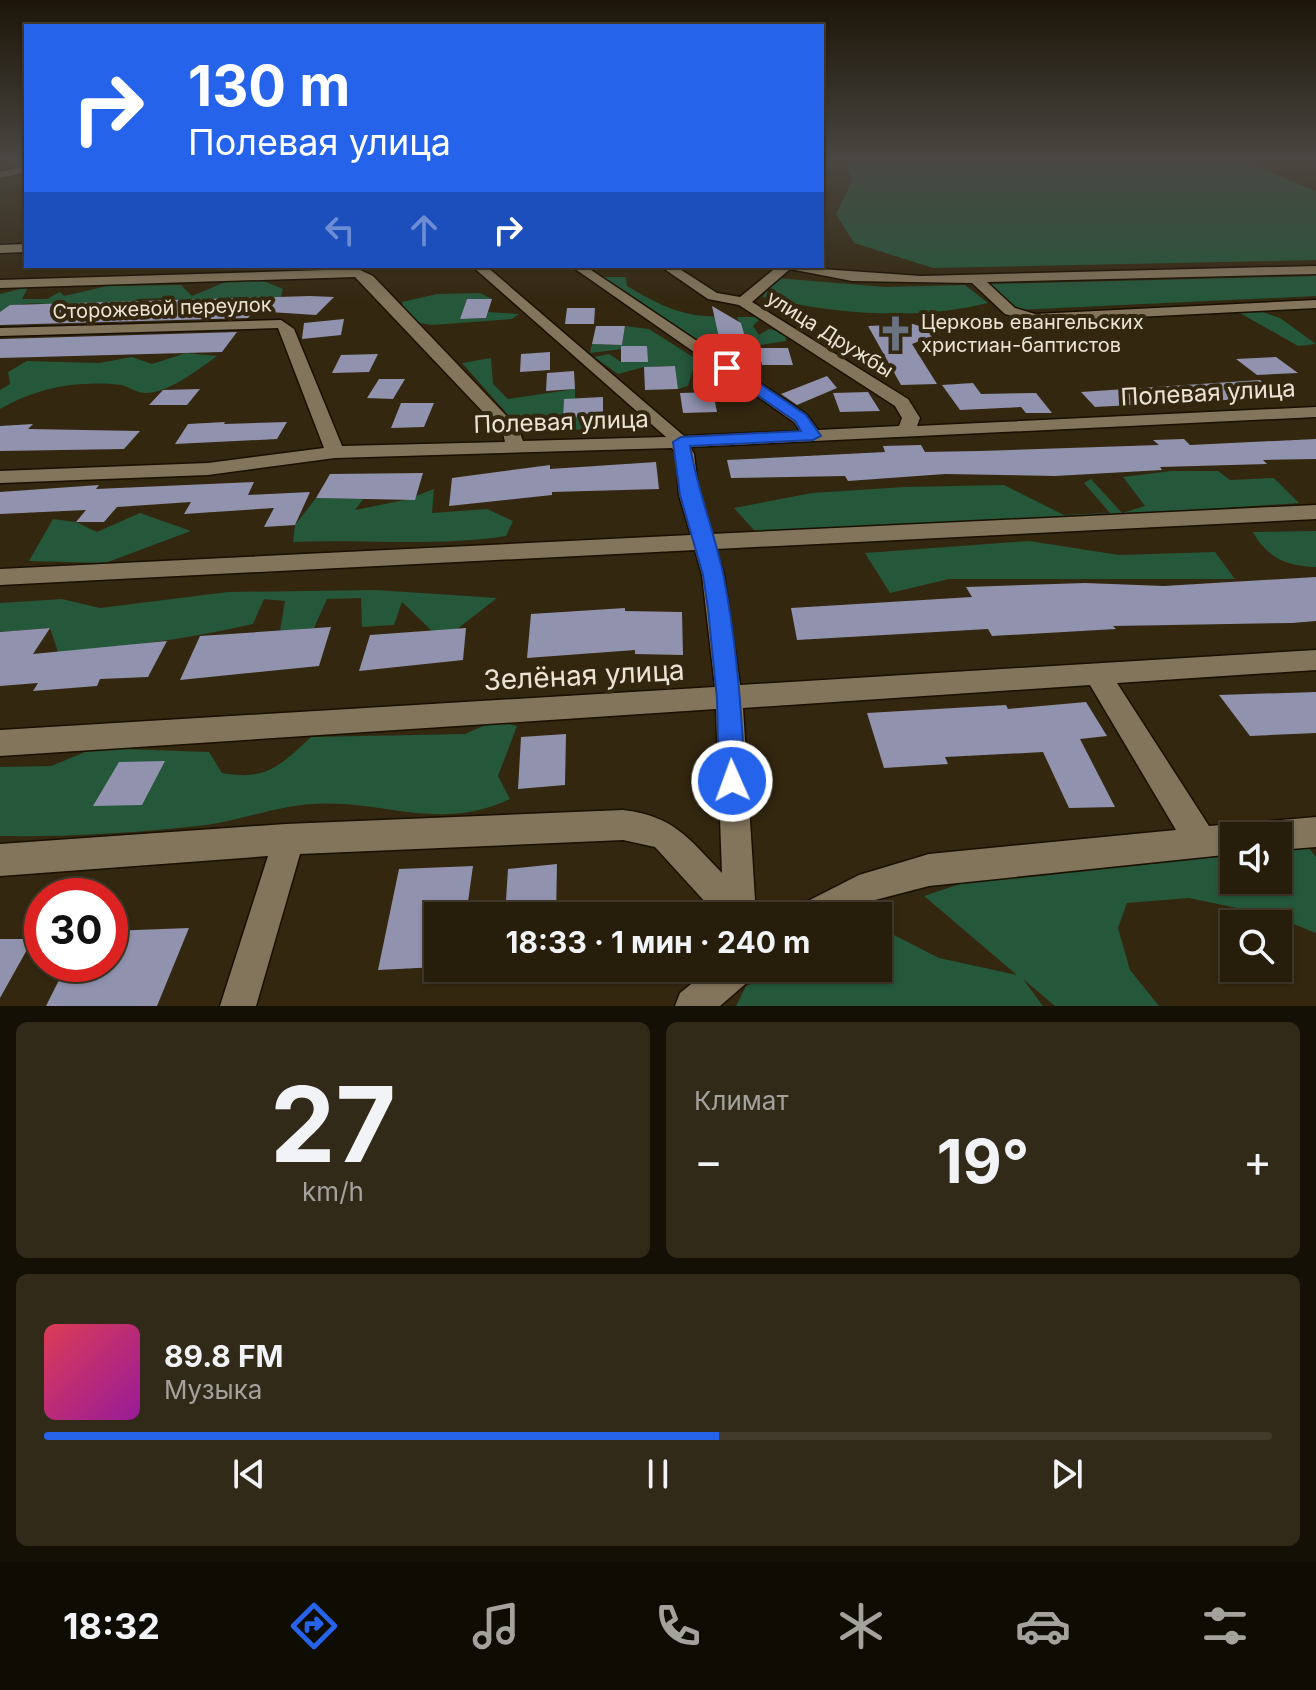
<!DOCTYPE html>
<html lang="ru">
<meta charset="utf-8">
<style>
body{margin:0;font-family:Inter,sans-serif;background:#322a19;color:#f1f3f6;height:100vh;display:flex;flex-direction:column;font-size:30px;white-space:nowrap}
*{box-sizing:border-box;margin:0}
p{font-size:26px;color:#a4a29d}
.icon{flex:none;width:44px;height:44px;fill:none;stroke:currentColor;stroke-width:2;stroke-linecap:round;stroke-linejoin:round}
.map{position:relative;height:1006px;overflow:hidden}
.drawer{display:flex;flex-direction:column;gap:16px;padding:16px;background:#151006;flex:1}
.drawer>*{flex:none}
.guide{position:absolute;left:24px;top:24px;width:800px;height:244px;border-radius:0px;box-shadow:0 2px 6px #0004,0 0 0 2px #423b2c;background:#2563eb;color:#fff;overflow:hidden}
.tools{position:absolute;left:1220px;top:822px;display:grid;gap:16px}
.tools a{display:grid;place-items:center;width:72px;height:72px;border-radius:0px;background:#261d0b;box-shadow:0 2px 6px #0004,0 0 0 2px #423b2c;font-size:40px}
.speed{position:absolute;left:24px;top:878px;display:flex;gap:16px;font-size:40px;font-weight:700;text-align:center}
.speed>*{display:grid;place-content:center;width:104px;height:104px;border-radius:50%;background:#261d0b;box-shadow:0 2px 6px #0004,0 0 0 2px #423b2c;line-height:1}
.speed .limit{border:12px solid #d22;background:#fff;color:#111}
.pin{position:absolute;display:grid;place-items:center;width:68px;height:68px;color:#fff;margin:-34px;border-radius:16px;box-shadow:0 4px 12px #0006}
.me{position:absolute;width:88px;margin:-44px;rotate:358deg;stroke-linejoin:round;filter:drop-shadow(0 0 6px #0008)}
.turn{display:flex;align-items:center;gap:28px;height:168px;padding:0 32px;font-size:36px}
.turn .icon{width:104px;height:104px;stroke-width:2.5}
.turn b{display:block;font-size:56px;line-height:68px}
.lanes{display:flex;align-items:center;height:76px;padding:0 32px;background:#0003;justify-content:center;gap:40px;direction:ltr}
.lanes .off{opacity:.35}
.big{font-size:60px;font-weight:700;line-height:1.1}
.drawer .widget{flex:1;display:flex;flex-direction:column;justify-content:center;gap:12px;min-width:0;padding:0 28px;border-radius:12px;background:#322a19}
.drawer .dial{align-items:center;gap:0}
.dial b{font-size:104px;line-height:1}
.song{display:flex;align-items:center;gap:24px}
.cover{width:96px;height:96px;border-radius:12px;background:linear-gradient(135deg,hsl(350 70% 55%),hsl(300 70% 35%))}
.played{height:8px;border-radius:4px;background:linear-gradient(90deg,#2563eb 55%,#423b2c 55%)}
.keys{display:flex;justify-content:space-around;direction:ltr}
.heat{display:flex;justify-content:space-between;align-items:center;font-size:44px;direction:ltr}
.drawer .tiles{flex:1;display:grid;gap:16px;grid-template-columns:1fr 1fr}
.widget:last-child{grid-column:span 2}
.trip{position:absolute;left:424px;top:902px;width:468px;height:80px;border-radius:0px;background:#261d0b;box-shadow:0 2px 6px #0004,0 0 0 2px #423b2c;font-weight:700;line-height:80px;text-align:center}
.tabs{display:flex;height:128px;justify-content:space-around;align-items:center;background:#0f0c04;color:#a4a29d}
.tabs .icon{width:56px;height:56px}
.tabs .on{color:#2563eb}
.tabs b{font-size:36px;color:#f1f3f6}
.map>svg:first-child{display:block}
</style>
<div class="map">
<svg width="1316" height="1006" viewBox="0 0 1316 1006">
<rect width="100%" height="100%" fill="#33270f"/>
<path fill="#25573b" d="M846 161H1242L1316 191V260L933 268 854 243 836 214 852 181Z
M1316 276V296L1014 310 985 288 991 284Z
M602 277H626L627 286C661 306 686 319 726 316L746 341 737 317H762L753 326 759 335 769 329 786 333V341L741 348 727 368Z
M777 278 885 287 965 285 988 303C916 321 834 314 762 297Z
M230 280 264 281 283 289 281 297H261L249 311 248 297 220 298 207 312 212 299 182 300 167 314 158 313 171 298 137 299 121 315C90 311 25 293 0 312V294L28 287 22 299H47L60 292 64 296 107 286 181 285 192 296Z
M480 293 492 299H467L460 319 486 318 488 312 519 314 512 319 432 325 408 321 402 302 437 294Z
M1244 306 1280 318 1316 344 1298 346 1240 313Z
M625 326 649 329 696 359 688 386 678 389 675 366 644 367 618 374 594 357 609 354 621 362H647V346L590 353 592 344 622 345Z
M186 353 217 356C199 369 169 393 145 393 137 393 128 386 121 385 78 380 36 388 0 409V390L10 384 8 372 27 361 99 363 132 357 152 364Z
M491 358 493 384 508 399 575 389V399H564L563 418C590 417 617 412 638 431L540 429 516 424 462 363Z
M1171 471H1218L1230 480 1274 478 1299 503 762 539 734 508 812 493 904 487 1004 485 1064 515 1110 513 1084 483 1091 479 1122 513 1145 506 1123 477Z
M434 489 432 513 487 509 513 521 506 536C436 547 364 539 293 542L295 525 316 498 363 499 355 510 405 500Z
M140 513 191 531 105 563 29 561 53 519 76 522 97 532Z
M1316 531V567C1287 566 1267 558 1253 532Z
M1029 541 1119 555 1215 552 1235 579H949L890 593 865 553Z
M376 590 497 598 457 629 432 631 402 602 394 625 362 627 361 598 327 599 314 628 280 631 285 601 264 599 253 624C188 639 124 647 58 652L50 628 0 632V603L62 599 100 608 228 592Z
M494 721 517 726 498 776 510 799C438 833 385 799 313 804 277 806 242 820 206 825 138 833 68 837 0 836V767L51 766 95 748 209 752 222 773C266 781 280 766 311 737L465 734Z
M1234 839V880H1278V843L1308 847 1316 857V933L1271 915 1189 898 1127 903 1118 928 1130 970 1159 1006H1055L1023 979 1043 1006H736L746 986 793 968H878V934L886 931 939 958 1017 975 924 896 1002 870Z"/>
<path fill="#9192ae" d="M310 296 334 297 316 315 253 311 248 318 0 325V312L10 305Z
M467 299H492L486 318 460 319Z
M712 306 741 323 746 341 720 342Z
M567 308H595L594 324H565Z
M344 319 341 335 302 339 304 323Z
M913 324 940 333 912 344 937 384 901 385 868 326Z
M596 326H625L622 345 592 344Z
M237 332 222 352 0 358V339Z
M621 346H647L648 362H621Z
M758 348H788L793 365H762Z
M550 352V370L520 372 521 354Z
M378 354 369 372 332 373 341 355Z
M1276 357 1298 373 1257 375 1236 359Z
M675 366 678 389 645 390 644 367Z
M574 371 575 389 546 391 547 373Z
M827 376 837 388 797 405 781 394Z
M379 379H405L393 399 367 398Z
M1260 380 1282 397 1095 407 1081 392Z
M973 383 981 394 1036 393 1052 413H1026L1021 407 960 410 942 385Z
M200 389 187 405H149L163 390Z
M713 392 717 412 683 413 680 393Z
M868 392 880 411 840 412 833 393Z
M603 397V416L563 418 564 399Z
M401 403H434L424 427 391 428Z
M225 422 224 424 287 422 277 439 175 444 188 424Z
M33 424 28 429 140 431 124 449 0 451V426Z
M1184 439 1190 445 1316 439V459L1263 460 1267 464 1160 467 1162 470 1055 476 945 474 848 481 845 476 731 478 727 460 885 452 883 446 921 445 925 452 980 451 1159 445 1153 440Z
M656 462 659 489 552 492V495L449 506 452 478 550 465V469Z
M423 473 415 500 316 498 330 474Z
M254 482 248 495 310 492 295 525 264 527 274 508 184 514 191 502 117 507 104 522H76L86 510 0 514V492L99 485 96 489Z
M1316 577V621L1292 623 1113 626 1116 629 992 636 988 629 797 640 791 608 972 597 966 587 1085 583 1164 586Z
M625 608V611L682 612 683 655 635 654V650L527 658 531 614Z
M331 627 319 666 180 680 200 636Z
M50 628 33 654 167 641 148 677 100 679 97 686 33 691 38 683 0 686V632Z
M466 628 463 660 359 671 370 635Z
M1316 692V733L1250 736 1219 695Z
M1086 702 1107 736 1080 739 1115 807 1069 808 1043 752 945 757 948 764 884 768 867 713 1006 705 1008 709Z
M566 734 565 785 518 789 521 737Z
M165 761 142 805 93 806 119 762Z
M557 864 556 916H505L508 869Z
M473 866 466 916H438V967L378 970 399 869Z
M189 928 157 1006H46L67 964H110V931Z
M0 939H33L0 998Z"/>
<g fill="none" stroke-linecap="round" stroke-linejoin="round">
<defs>
<path id="minor" d="M26 166V172L0 178V172Z
M26 244V252L0 253V245Z
M472 266H486L684 436 800 431 794 422 571 266H585L806 414 818 430 899 426 902 418 895 406 739 305 708 299 660 266H675L717 293 740 297 778 266 921 276 1316 266V274L987 282 1015 308 1035 314 1316 300V308L1035 322 1005 314 972 283 852 281 790 269 752 302 908 399 920 418 917 426 1316 407V417L690 447 694 454 699 495 711 534 1316 505V519L716 549 724 575 740 685 1316 650V670L1117 683 1209 826 1234 824 1245 828 1248 836H1234V854L929 886 875 900 847 916H798L802 904 859 875 929 854 1176 830 1090 685 743 708 756 916H718L655 847 623 840 300 854 256 1006H220L268 856 0 876V844L286 824 623 810C674 816 688 838 722 873L716 709 0 756V730L715 687 702 575 695 550 0 585V569L691 535 679 495 676 454 672 448 335 458 208 475 0 483V471L208 463 324 448 278 328 0 336V328L281 320 294 329 342 446 505 442 503 433 355 277 0 288V280L358 269 373 276 518 428 523 441 666 437Z
M1316 817V847L1278 850V836H1255L1259 825 1270 821Z
M711 968H755L750 980 720 1006H675L680 993Z"/>
</defs>
<use href="#minor" stroke="#1a0f00" stroke-width="3"/>
<use href="#minor" fill="#83755b" fill-rule="evenodd"/>
</g>
<linearGradient id="sky" x2="0" y2="1"><stop stop-color="#1c1508"/><stop offset="0.53" stop-color="#4a4742"/><stop offset="1" stop-color="#4a4742" stop-opacity="0"/></linearGradient>
<rect width="1316" height="302" fill="url(#sky)"/>
<path fill="#2563eb" stroke="#184099" stroke-width="2" d="M722 365H732L806 415 821 436 813 440 690 446C698 493 715 533 724 578 737 645 742 713 745 781L741 790 732 794 723 790 719 781 717 699 708 609 703 575 680 495 673 442 681 437 801 431 795 421 722 371Z"/>
<defs>
<symbol id="church-bare" viewBox="-9 -9 18 18"><path d="M-1.2-6h2.4v3.5h3.3v2.4h-3.3V6h-2.4V-.1h-3.3v-2.4h3.3Z" fill="#6b7280" stroke="#33270f" stroke-width="2.5" paint-order="stroke"/></symbol>
</defs>
<g fill-rule="evenodd">
<use href="#church-bare" x="870" y="308" width="51" height="51"/>
</g>
<g text-anchor="middle" stroke-width="8" stroke-linejoin="round" paint-order="stroke">
<g font-size="20" fill="#ebe4d5" stroke="#33270f">
<text transform="translate(162 308) rotate(-2)" y="7">Сторожевой переулок</text>
<text transform="translate(830 334) rotate(32)" y="7">улица Дружбы</text>
</g>
<g font-size="20" fill="#ebe4d5" stroke="#33270f" text-anchor="start">
<text x="921" y="329">Церковь евангельских<tspan x="921" dy="23">христиан-баптистов</tspan></text>
</g>
<g font-size="24" fill="#ebe4d5" stroke="#33270f">
<text transform="translate(1208 393) rotate(-3)" y="8">Полевая улица</text>
<text transform="translate(561 422) rotate(-2)" y="8">Полевая улица</text>
</g>
<g font-size="28" fill="#ebe4d5" stroke="#33270f">
<text transform="translate(584 675) rotate(-3)" y="10">Зелёная улица</text>
</g>
</g>
</svg>
<div class="tools">
<a><svg class="icon" aria-label="sound" viewBox="0 0 24 24"><path d="M4 9h4l5-4v14l-5-4H4zM17 9q2 3 0 6"/></svg></a>
<a><svg class="icon" aria-label="search" viewBox="0 0 24 24"><circle cx="10" cy="10" r="6"/><path d="M15 15l6 6"/></svg></a>
</div>
<div class="speed"><div class="limit">30</div></div>
<div class="pin" style="left:727px;top:368px;background:#d93025"><svg class="icon" aria-label="arrive" viewBox="0 0 24 24"><path d="M6 21V4h12l-3 4 3 4H6"/></svg></div>
<svg class="me" style="left:732px;top:781px" viewBox="-20 -20 40 40"><circle r="17" fill="#2563eb" stroke="#fff" stroke-width="3"/><path d="M0-11L8 9 0 5-8 9z" fill="#fff"/></svg>
<div class="trip">18:33 · 1 мин · 240 m</div>
<div class="guide">
<div class="turn"><svg class="icon" aria-label="right" viewBox="0 0 24 24"><path d="M7 20v-9h11M14 6l5 5-5 5"/></svg><div><b>130 m</b>Полевая улица</div></div>
<div class="lanes"><svg class="icon off" aria-label="left" viewBox="0 0 24 24"><path d="M17 20v-9H6M10 6l-5 5 5 5"/></svg><svg class="icon off" aria-label="ahead" viewBox="0 0 24 24"><path d="M12 20V5M6 11l6-6 6 6"/></svg><svg class="icon" aria-label="right" viewBox="0 0 24 24"><path d="M7 20v-9h11M14 6l5 5-5 5"/></svg></div>
</div>
</div>
<section class="drawer">
<div class="tiles">
<div class="widget dial"><b>27</b><p>km/h</p></div>
<div class="widget"><p>Климат</p>
<div class="heat"><a>−</a><b class="big">19°</b><a>+</a></div>
</div>
<div class="widget">
<div class="song"><i class="cover"></i><div><b>89.8 FM</b><p>Музыка</p></div></div>
<div class="played"></div>
<div class="keys"><svg class="icon" aria-label="previous" viewBox="0 0 24 24"><path d="M18 5L8 12l10 7zM5 5v14"/></svg><svg class="icon" aria-label="pause" viewBox="0 0 24 24"><path d="M8 5v14M16 5v14"/></svg><svg class="icon" aria-label="next" viewBox="0 0 24 24"><path d="M6 5l10 7-10 7zM19 5v14"/></svg></div>
</div>
</div>
</section>
<nav class="tabs">
<b>18:32</b>
<svg class="icon on" aria-label="directions" viewBox="0 0 24 24"><path d="M12 3l9 9-9 9-9-9zM9 14v-3h6M13 9l2 2-2 2"/></svg>
<svg class="icon" aria-label="music" viewBox="0 0 24 24"><path d="M9 18V5l10-2v13"/><circle cx="6" cy="18" r="3"/><circle cx="16" cy="16" r="3"/></svg>
<svg class="icon" aria-label="phone" viewBox="0 0 24 24"><path d="M5 4h4l2 5-3 2q2 4 5 5l2-3 5 2v4C11 20 4 13 5 4z"/></svg>
<svg class="icon" aria-label="climate" viewBox="0 0 24 24"><path d="M12 3v18M4 7l16 10M4 17L20 7"/></svg>
<svg class="icon" aria-label="car" viewBox="0 0 24 24"><path d="M5 17H2v-5l4-1 3-4h7l3 4 3 1v5h-3M9 17h6M6 11h13"/><circle cx="7" cy="17" r="2"/><circle cx="17" cy="17" r="2"/></svg>
<svg class="icon" aria-label="filters" viewBox="0 0 24 24"><path d="M4 7h16M4 17h16"/><circle cx="9" cy="7" r="2"/><circle cx="15" cy="17" r="2"/></svg>
</nav>
